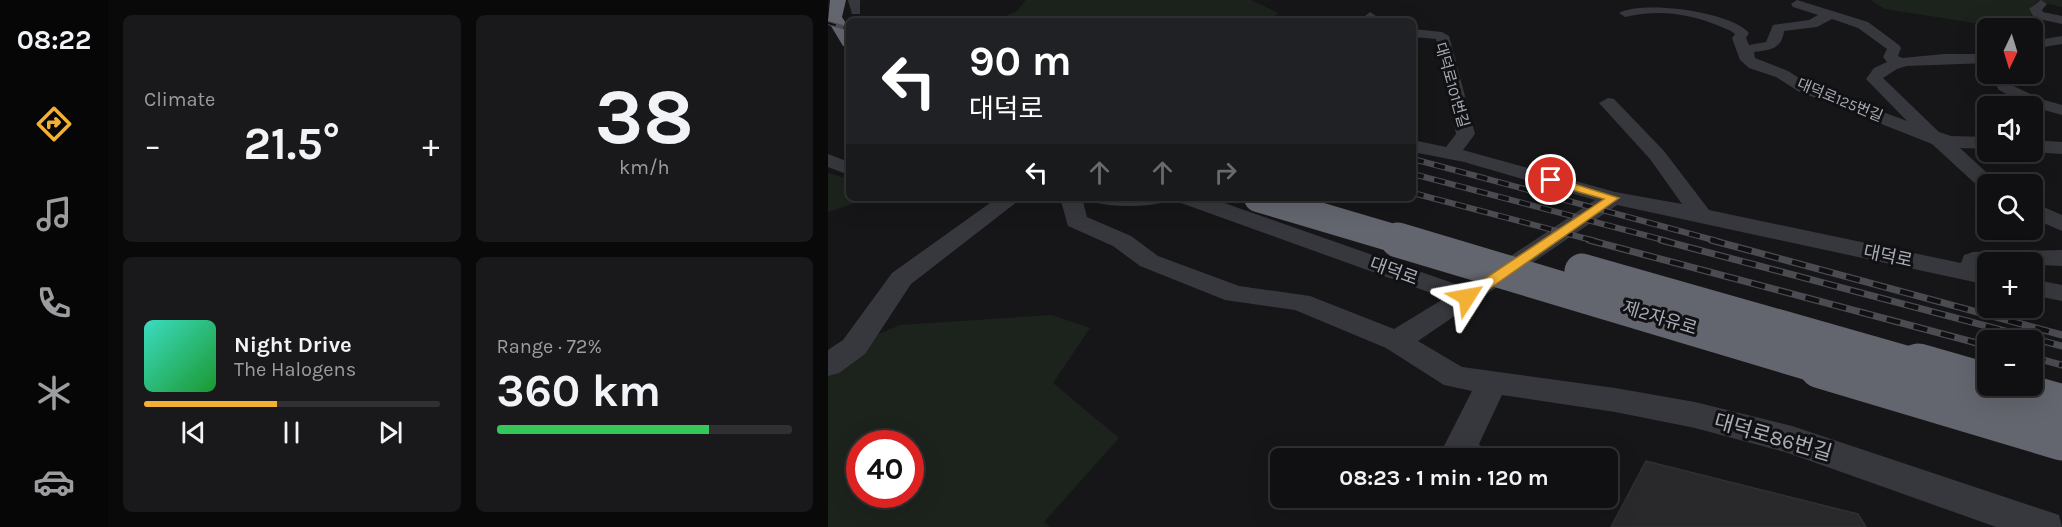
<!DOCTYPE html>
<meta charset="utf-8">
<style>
body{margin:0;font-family:Karla,"Noto Sans KR",sans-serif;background:#19191b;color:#f1f3f6;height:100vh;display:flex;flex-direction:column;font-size:22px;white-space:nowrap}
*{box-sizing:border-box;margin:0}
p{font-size:20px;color:#9c9d9f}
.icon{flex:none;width:33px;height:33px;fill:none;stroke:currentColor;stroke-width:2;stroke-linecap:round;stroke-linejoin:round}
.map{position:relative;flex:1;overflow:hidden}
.sheet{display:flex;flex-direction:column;gap:15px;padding:15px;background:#09090a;width:720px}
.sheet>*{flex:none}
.guide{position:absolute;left:18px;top:18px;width:570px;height:183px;border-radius:9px;box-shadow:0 6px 24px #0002,0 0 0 2px #303032;background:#202124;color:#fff;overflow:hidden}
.needle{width:39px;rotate:184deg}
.buttons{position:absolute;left:1149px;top:18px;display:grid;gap:12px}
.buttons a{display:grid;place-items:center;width:66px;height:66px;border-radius:9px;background:#101012;box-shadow:0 6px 24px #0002,0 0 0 2px #303032;font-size:30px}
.speed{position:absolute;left:18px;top:430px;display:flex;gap:12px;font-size:30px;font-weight:700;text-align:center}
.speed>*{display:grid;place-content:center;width:78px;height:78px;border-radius:50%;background:#101012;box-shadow:0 6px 24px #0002,0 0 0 2px #303032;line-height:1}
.speed .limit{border:9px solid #d22;background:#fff;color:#111}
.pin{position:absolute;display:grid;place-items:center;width:51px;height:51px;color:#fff;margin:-26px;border:3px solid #fff;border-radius:50%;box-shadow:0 2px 6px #0007}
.me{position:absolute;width:66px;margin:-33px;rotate:56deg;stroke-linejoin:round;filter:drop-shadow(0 0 4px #0008)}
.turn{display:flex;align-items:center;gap:21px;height:126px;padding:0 24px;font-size:27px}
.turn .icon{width:78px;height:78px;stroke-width:2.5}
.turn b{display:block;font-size:42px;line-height:51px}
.lanes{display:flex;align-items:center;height:57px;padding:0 24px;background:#0003;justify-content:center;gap:30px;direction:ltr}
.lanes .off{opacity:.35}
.big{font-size:45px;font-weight:700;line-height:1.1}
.sheet .card{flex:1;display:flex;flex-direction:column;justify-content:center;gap:9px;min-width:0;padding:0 21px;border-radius:9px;background:#19191b}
.sheet .dial{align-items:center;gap:0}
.dial b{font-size:78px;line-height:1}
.song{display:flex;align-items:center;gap:18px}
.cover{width:72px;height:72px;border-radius:9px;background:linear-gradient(135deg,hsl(170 70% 55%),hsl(130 70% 35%))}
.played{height:6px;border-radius:3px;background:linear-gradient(90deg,#f2b134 45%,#303032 45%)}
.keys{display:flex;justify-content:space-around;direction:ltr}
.heat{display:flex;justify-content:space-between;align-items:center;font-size:33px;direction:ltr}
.charge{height:9px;border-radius:4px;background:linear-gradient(90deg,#34c759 72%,#303032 0)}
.sheet .tiles{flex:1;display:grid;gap:15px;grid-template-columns:repeat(2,1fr)}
.trip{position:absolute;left:442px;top:448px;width:348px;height:60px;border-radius:9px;background:#101012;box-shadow:0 6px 24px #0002,0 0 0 2px #303032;font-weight:700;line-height:60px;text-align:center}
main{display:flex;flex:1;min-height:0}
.dock{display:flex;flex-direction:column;width:108px;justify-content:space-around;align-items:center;background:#060607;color:#9c9d9f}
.dock .icon{width:42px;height:42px}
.dock .active{color:#f2b134}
.dock b{font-size:27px;color:#f1f3f6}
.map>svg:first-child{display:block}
</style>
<main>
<nav class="dock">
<b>08:22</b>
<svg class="icon active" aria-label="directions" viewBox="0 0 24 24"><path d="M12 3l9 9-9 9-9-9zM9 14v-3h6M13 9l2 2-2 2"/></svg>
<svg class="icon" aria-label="music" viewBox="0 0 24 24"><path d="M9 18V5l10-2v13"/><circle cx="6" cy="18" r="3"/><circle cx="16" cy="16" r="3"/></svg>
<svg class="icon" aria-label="phone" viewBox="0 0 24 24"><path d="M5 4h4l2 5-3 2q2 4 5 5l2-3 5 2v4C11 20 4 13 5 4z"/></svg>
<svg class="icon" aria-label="climate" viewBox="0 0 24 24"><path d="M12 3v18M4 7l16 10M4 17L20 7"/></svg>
<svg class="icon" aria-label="car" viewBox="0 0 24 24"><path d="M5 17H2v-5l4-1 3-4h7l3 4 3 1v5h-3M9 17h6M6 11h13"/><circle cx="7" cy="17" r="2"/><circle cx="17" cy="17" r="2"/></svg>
</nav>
<section class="sheet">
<div class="tiles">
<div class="card"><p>Climate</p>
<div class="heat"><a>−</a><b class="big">21.5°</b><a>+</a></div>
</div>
<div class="card dial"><b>38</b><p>km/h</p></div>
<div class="card">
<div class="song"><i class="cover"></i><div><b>Night Drive</b><p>The Halogens</p></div></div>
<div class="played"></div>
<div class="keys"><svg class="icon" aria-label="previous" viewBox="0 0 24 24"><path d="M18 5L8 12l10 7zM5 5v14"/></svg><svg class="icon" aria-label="pause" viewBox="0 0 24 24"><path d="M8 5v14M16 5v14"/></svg><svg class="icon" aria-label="next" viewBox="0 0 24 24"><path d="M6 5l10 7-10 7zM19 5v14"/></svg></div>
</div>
<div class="card"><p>Range · 72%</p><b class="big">360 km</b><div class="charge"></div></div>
</div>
</section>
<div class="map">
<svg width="1234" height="527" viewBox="0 0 1234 527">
<rect width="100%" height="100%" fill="#161618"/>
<path fill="#1c231d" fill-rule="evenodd" d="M198 0H423L450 13 442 21H164L188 12Z
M1042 0H1234V7L1209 1 1201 10 1208 24 1178 28 1057 9Z
M0 173 21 179V198H43L0 212Z
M224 315 262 328 225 383 291 438 216 522 222 527H0V355L72 325ZM32 444H82V495H32Z"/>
<path fill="#29292c" stroke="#303034" stroke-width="1.5" d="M818 461 1030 514 1038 527H783Z"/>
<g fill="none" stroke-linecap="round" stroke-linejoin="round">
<path fill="#37383d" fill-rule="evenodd" d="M20 0H32V14H24Z
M969 0 1040 22 1071 45 1073 48 1070 56 1074 58 1116 54H1160V63L1079 66 1069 69 1055 78 1111 132 1123 136 1160 137V149L1132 148 1171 184H1160V190L1153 189 1104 144 970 91 948 77 921 68 912 60 904 38 907 34 903 31C868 15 835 8 797 17L791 13C813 0 903 11 921 33L918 38 921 45 938 42 945 25 981 20 990 15 965 7 963 4ZM1004 19 1030 28 1059 49 1055 57 1059 62 1046 68 1038 79 1079 121 982 85 960 71 927 58 926 52C942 50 954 49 956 31L989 27Z
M1213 0 1219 4 1214 10 1215 12 1234 16V24L1206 18 1201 9Z
M542 12 548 16 545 21H531Z
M585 29 614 32 621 36 647 134 635 150 787 192 854 204 822 159 771 103 780 98 786 99 836 151 881 210 1133 263 1136 255 1145 252 1234 250V266L1160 262V285L789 205 590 341 634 367 787 388 867 402 964 426 1231 515 1234 527H1168L960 453 867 428 787 412 674 395 651 444 663 459H621L615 448 644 391 616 385 558 348 467 310 397 300 312 266 285 246 240 226 232 198H254L259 217 303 236 330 256 411 286 482 296 566 329 617 298 353 203 350 198H382L636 287 767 200 636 162 585 152V140L618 147 628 134 608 39 585 37Z
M1234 36V44L1204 49V41Z
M1177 82 1213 99 1234 105V115L1201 106 1171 90 1169 87 1171 84Z
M1204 140 1234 142V154L1203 152Z
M0 154 21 162V175L0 167Z
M169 198H194L83 284 37 354 11 373 0 376V350L15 340 64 273Z
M266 198H336L333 203C315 207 287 207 269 203Z
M1204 202 1234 215V231L1204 218Z
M1204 279 1234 285V301L1204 295Z"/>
<path fill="#63666e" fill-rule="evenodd" d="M2 0H18L14 17 21 28V47L15 46 0 21Z"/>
<defs>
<path id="rail-far2" d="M0 23 21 29"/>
<path id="rail-far1" d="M585 159 889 241
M585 174 839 241
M585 193 767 241"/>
<path id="rail" d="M761 240 1160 346
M833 240 1234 346
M883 240 1234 335
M1204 357 1234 365"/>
</defs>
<use href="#rail-far2" stroke="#4a4c52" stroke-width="4"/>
<use href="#rail-far1" stroke="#4a4c52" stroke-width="6"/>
<use href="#rail" stroke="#4a4c52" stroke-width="7"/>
<use href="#rail-far2" stroke="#111113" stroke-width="2" stroke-dasharray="8" stroke-linecap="butt"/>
<use href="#rail-far1" stroke="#111113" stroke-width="4" stroke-dasharray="11" stroke-linecap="butt"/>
<use href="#rail" stroke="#111113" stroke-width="4.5" stroke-dasharray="14" stroke-linecap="butt"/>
<path stroke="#63666e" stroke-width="28" d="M430 198 575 241"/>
<path stroke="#63666e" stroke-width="35" d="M570 240 998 368
M754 271 1095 368"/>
<path stroke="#63666e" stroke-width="45" d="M993 366 1234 438
M1090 366 1234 407"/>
</g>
<path fill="#f2b134" stroke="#9d7322" stroke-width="1.5" d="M719 178H727L791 198 644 301H634L631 297 634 294 776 199 719 183Z"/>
<g text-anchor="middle" stroke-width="6" stroke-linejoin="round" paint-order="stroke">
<g font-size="15" fill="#a8adb8" stroke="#111113">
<text transform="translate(624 85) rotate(74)" y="5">대덕로101번길</text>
<text transform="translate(1012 100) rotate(22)" y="5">대덕로125번길</text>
</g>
<g font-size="18" fill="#a8adb8" stroke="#111113">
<text transform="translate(1060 256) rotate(12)" y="6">대덕로</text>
<text transform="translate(566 271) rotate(20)" y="6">대덕로</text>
<text transform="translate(832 318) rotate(17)" y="6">제2자유로</text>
</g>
<g font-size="21" fill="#a8adb8" stroke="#111113">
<text transform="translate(945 437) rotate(16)" y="7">대덕로86번길</text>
</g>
</g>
</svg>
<div class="buttons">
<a><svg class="needle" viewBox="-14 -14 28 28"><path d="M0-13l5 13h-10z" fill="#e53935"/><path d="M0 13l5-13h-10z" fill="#9c9d9f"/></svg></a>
<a><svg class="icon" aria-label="sound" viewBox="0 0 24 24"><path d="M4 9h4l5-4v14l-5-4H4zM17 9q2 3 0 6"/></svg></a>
<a><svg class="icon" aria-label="search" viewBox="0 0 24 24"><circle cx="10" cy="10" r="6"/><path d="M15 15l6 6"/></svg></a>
<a>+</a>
<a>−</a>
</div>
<div class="speed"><div class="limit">40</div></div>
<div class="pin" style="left:723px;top:180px;background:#d93025"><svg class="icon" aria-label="arrive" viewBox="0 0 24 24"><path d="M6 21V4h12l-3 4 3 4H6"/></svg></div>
<svg class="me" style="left:639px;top:297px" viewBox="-20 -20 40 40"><path d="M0-17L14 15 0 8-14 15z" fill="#f2b134" stroke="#fff" stroke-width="4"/></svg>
<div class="trip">08:23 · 1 min · 120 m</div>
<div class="guide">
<div class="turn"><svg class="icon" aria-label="left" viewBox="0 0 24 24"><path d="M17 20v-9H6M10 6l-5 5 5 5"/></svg><div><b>90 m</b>대덕로</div></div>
<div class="lanes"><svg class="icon" aria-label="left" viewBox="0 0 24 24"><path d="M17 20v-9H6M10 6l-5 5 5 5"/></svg><svg class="icon off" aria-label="ahead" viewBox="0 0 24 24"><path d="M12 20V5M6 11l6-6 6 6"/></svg><svg class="icon off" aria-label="ahead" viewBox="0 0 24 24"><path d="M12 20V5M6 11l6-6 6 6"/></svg><svg class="icon off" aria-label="right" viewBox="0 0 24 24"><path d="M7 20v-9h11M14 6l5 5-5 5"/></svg></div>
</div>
</div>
</main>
